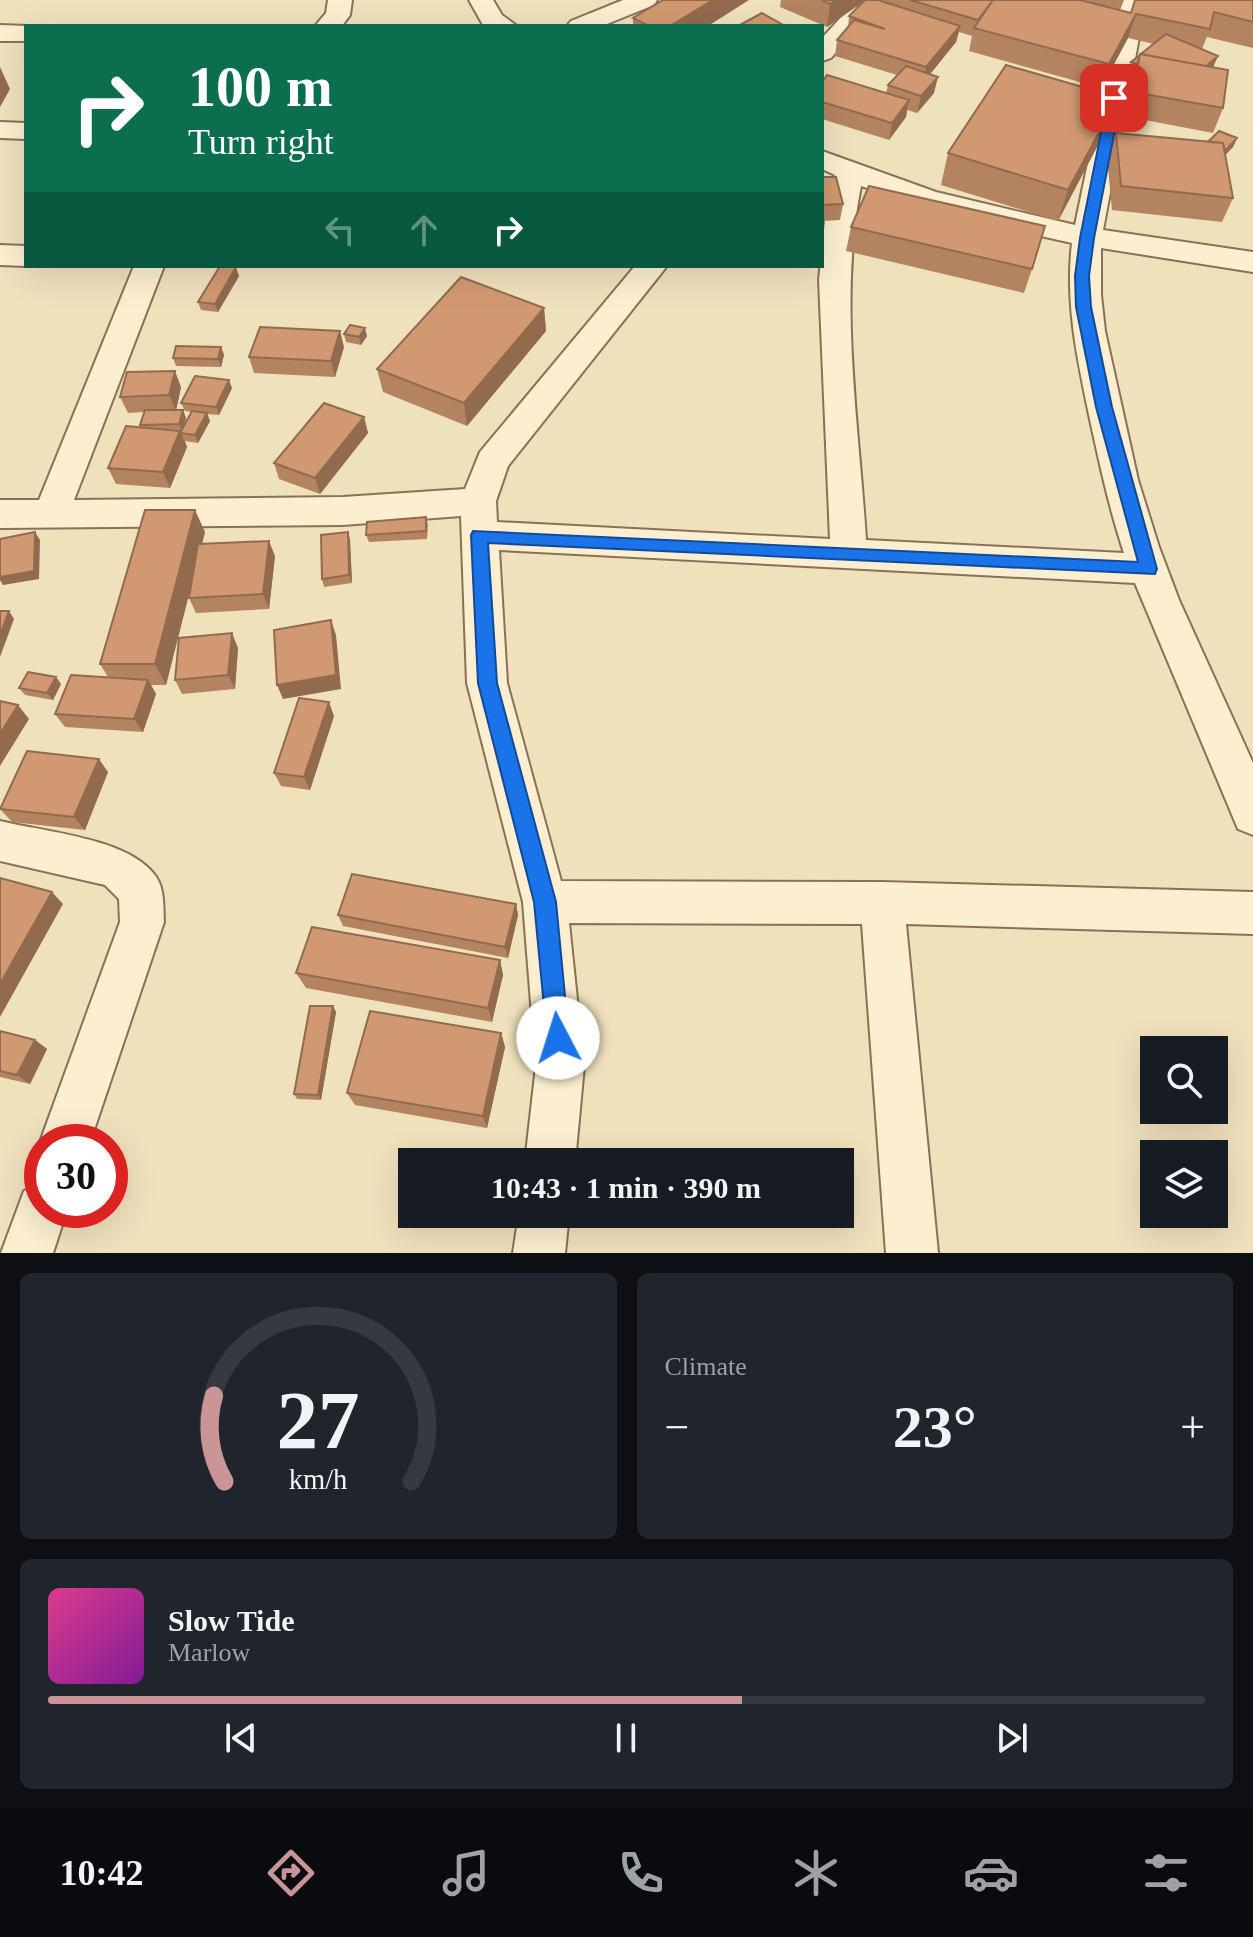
<!DOCTYPE html>
<meta charset="utf-8">
<style>
body{margin:0;font-family:Georgia,serif;background:#20242c;color:#f1f3f6;height:100vh;display:flex;flex-direction:column;font-size:30px;white-space:nowrap}
*{box-sizing:border-box;margin:0}
p{font-size:26px;color:#9ea1a6}
.icon{flex:none;width:44px;height:44px;fill:none;stroke:currentColor;stroke-width:2;stroke-linecap:round;stroke-linejoin:round}
.map{position:relative;height:1253px;overflow:hidden}
.side{display:flex;flex-direction:column;gap:20px;padding:20px;background:#0d0f14;flex:1}
.side>*{flex:none}
.top-card{position:absolute;left:24px;top:24px;width:800px;height:244px;border-radius:0px;box-shadow:0 8px 32px #0002;background:#0b6e4f;color:#fff;overflow:hidden}
.tools{position:absolute;left:1140px;top:1036px;display:grid;gap:16px}
.tools a{display:grid;place-items:center;width:88px;height:88px;border-radius:0px;background:#171b24;box-shadow:0 8px 32px #0002;font-size:40px}
.speed{position:absolute;left:24px;top:1124px;display:flex;gap:16px;font-size:40px;font-weight:700;text-align:center}
.speed>*{display:grid;place-content:center;width:104px;height:104px;border-radius:50%;background:#171b24;box-shadow:0 8px 32px #0002;line-height:1}
.speed .limit{border:12px solid #d22;background:#fff;color:#111}
.pin{position:absolute;display:grid;place-items:center;width:68px;height:68px;color:#fff;margin:-34px;border-radius:16px;box-shadow:0 4px 12px #0006}
.me{position:absolute;width:88px;margin:-44px;rotate:355deg;stroke-linejoin:round;filter:drop-shadow(0 0 6px #0008)}
.turn{display:flex;align-items:center;gap:28px;height:168px;padding:0 32px;font-size:36px}
.turn .icon{width:104px;height:104px;stroke-width:2.5}
.turn b{display:block;font-size:56px;line-height:68px}
.lanes{display:flex;align-items:center;height:76px;padding:0 32px;background:#0003;justify-content:center;gap:40px;direction:ltr}
.lanes .off{opacity:.35}
.big{font-size:60px;font-weight:600;line-height:1.1}
.side .tile{flex:1;display:flex;flex-direction:column;justify-content:center;gap:12px;min-width:0;padding:0 28px;border-radius:12px;background:#20242c}
.side .dial{align-items:center;gap:0}
.dial svg{height:208px;overflow:visible;fill:none;stroke:#363941;stroke-width:7;stroke-linecap:round;text-anchor:middle}
.dial text{fill:#f1f3f6;stroke:none}
.song{display:flex;align-items:center;gap:24px}
.cover{width:96px;height:96px;border-radius:12px;background:linear-gradient(135deg,hsl(330 70% 55%),hsl(290 70% 35%))}
.played{height:8px;border-radius:4px;background:linear-gradient(90deg,#ca9597 60%,#363941 60%)}
.keys{display:flex;justify-content:space-around;direction:ltr}
.heat{display:flex;justify-content:space-between;align-items:center;font-size:44px;direction:ltr}
.side .tiles{flex:1;display:grid;gap:20px;grid-template-columns:1fr 1fr}
.tile:last-child{grid-column:span 2}
.trip{position:absolute;left:398px;top:1148px;width:456px;height:80px;border-radius:0px;background:#171b24;box-shadow:0 8px 32px #0002;font-weight:600;line-height:80px;text-align:center}
.tabs{display:flex;height:128px;justify-content:space-around;align-items:center;background:#090b0e;color:#9ea1a6}
.tabs .icon{width:56px;height:56px}
.tabs .on{color:#ca9597}
.tabs b{font-size:36px;color:#f1f3f6}
.map>svg:first-child{display:block}
</style>
<div class="map">
<svg width="1253" height="1253" viewBox="0 0 1253 1253">
<rect width="100%" height="100%" fill="#f0e1bd"/>
<g fill="none" stroke-linecap="round" stroke-linejoin="round">
<defs>
<path id="street" d="M328 0H352L350 15 342 26H315L326 13Z
M469 0H493L502 15 517 26 483 25Z
M623 0H657L654 5 602 26H567L571 21Z
M857 0H883L831 58 822 61V38Z
M1122 0H1146L1103 230 1253 252V272L1101 248V295L1105 331 1138 480 1159 547 1179 600 1253 763V835L1238 829 1135 583 499 550 507 683 561 881 882 882 1253 892V934L906 924 938 1253H886L862 924 569 923 584 1066 575 1162H525L536 1066 523 902 467 683 461 516 343 525 0 528V500H39L134 266H164L74 500 343 497 465 489 480 452 635 266H667L508 466 496 501 497 522 830 539 819 280 825 220 835 175 822 169V151L936 192 1075 225ZM861 186 969 220 1072 243C1065 302 1077 358 1089 415 1099 461 1109 508 1124 553L866 540C859 425 838 300 861 186Z
M0 25 28 26 26 41H0Z
M0 122 26 123V139L0 138Z
M0 245 26 246V266L0 265Z
M0 821C45 832 126 838 154 874 165 887 163 906 164 922L90 1142H42V1146L40 1142 120 922 119 899 105 885 0 861Z
M42 1184V1210H67L53 1253H1L24 1191Z
M519 1214H569L565 1253H513Z"/>
</defs>
<use href="#street" stroke="#897155" stroke-width="4"/>
<use href="#street" fill="#fbeed1" fill-rule="evenodd"/>
</g>
<path fill="#b48461" d="M781 0H1124L1120 10 1131 13 1135 0H1253V48L1207 37 1202 49 1213 67 1223 108 1213 133 1124 116 1131 81 1125 78 1131 62 1154 44 1128 38 1101 88 969 51 972 36 959 32 956 42 930 74 934 93 917 113 907 110 906 117 889 140 822 119V82L886 93 888 85 897 75 835 56 837 40 848 28 849 16 863 2 827 27 780 7Z
M633 18 708 26H633Z
M1107 128 1058 221 941 185 948 153Z
M1116 133 1208 142 1237 138 1233 147 1225 154 1233 198 1222 222 1112 210 1107 157Z
M822 177 843 204 840 220 822 221Z
M851 227 1032 269 1024 293 846 251Z
M239 276 218 312 201 310 198 302Z
M544 308 546 331 467 426 383 392 377 369Z
M344 334 367 336 361 345 346 342Z
M221 347 224 355 221 367 176 366 173 358Z
M344 347 335 377 254 373 249 357Z
M181 387 176 410H183L186 418 185 424 191 412 185 411 181 403 232 388 219 415 207 414 210 421 198 443 185 441 187 447 170 488 116 484 108 468 141 428 140 425 144 412 128 413 120 397Z
M364 417 368 433 320 494 279 479 274 463Z
M426 517 428 525 427 539 369 542 366 535Z
M205 532 202 544 275 556 269 609 196 613 189 598V593L166 685H151L156 694 143 732 65 727 55 714 108 677 100 664Z
M348 532 350 540 352 583 324 587 322 579Z
M238 648 235 689 182 694 175 680Z
M61 684 53 700 25 695 19 688Z
M334 716 310 790 281 786 274 773Z
M108 772 85 830 12 822 0 809Z
M516 904 518 915 508 958 343 926 338 915Z
M500 960 503 975 492 1022 306 988 296 973Z
M333 1006 336 1012 321 1100 297 1099 294 1094Z
M0 1031 35 1040 47 1049 30 1084 0 1077Z
M501 1033 505 1047 487 1128 355 1105 347 1093Z"/>
<path fill="#926b4f" d="M713 0H749L708 26H670Z
M835 0H866L827 27 830 4Z
M1136 14 1128 38 1101 88 1109 64Z
M960 26 956 42 923 83 926 67Z
M1218 56 1211 72 1197 73Z
M0 67 10 89 0 107Z
M938 77 934 93 917 113 921 96Z
M1118 97 1107 128 1058 221 1068 190Z
M909 100 906 117 889 140 892 123Z
M1237 138 1233 147 1213 168 1216 159Z
M236 267 239 276 218 312 215 304Z
M544 308 546 331 467 426 464 403Z
M365 328 367 336 361 345 359 337Z
M340 331 344 347 335 377 331 361Z
M221 347 224 355 221 367 218 359Z
M175 371 181 387 176 411 169 395Z
M229 380 232 388 219 415 216 407Z
M183 410 186 418 182 432 179 424Z
M207 413 210 421 198 443 195 435Z
M364 417 368 433 320 494 315 478Z
M180 431 187 447 170 488 163 472Z
M195 510 205 532 166 685 155 664Z
M35 532 40 540 39 579 3 585 0 580V577Z
M348 532 350 540 352 583 349 575Z
M269 541 275 556 269 609 263 594Z
M9 611 14 619 0 657V635Z
M331 620 336 635 341 689 283 699 277 685Z
M232 633 238 648 235 689 228 675Z
M56 677 61 684 53 700 47 693Z
M148 680 156 694 143 732 134 719Z
M329 702 334 716 310 790 304 777Z
M18 705 29 719 0 766V734Z
M99 759 108 772 85 830 74 817Z
M52 892 63 904 0 1017V984Z
M516 904 518 915 508 958 505 947Z
M500 960 503 975 492 1022 488 1008Z
M333 1006 336 1012 321 1100 318 1095Z
M501 1033 505 1047 487 1128 483 1116Z
M35 1040 47 1049 30 1084 17 1075Z"/>
<path fill="#d19971" stroke="#926b4f" stroke-width="2" d="M663 0H713L670 26H649L633 18Z
M822 0H835L830 4Z
M865 0H878L960 26 926 67 837 40 854 20 885 29 849 16Z
M910 0H993L978 20Z
M993 0H1080L1131 13 1135 0H1253V22L1214 12 1210 29 1136 14 1109 64 974 28Z
M762 13 785 26H738Z
M1166 34 1218 56 1206 66 1141 54Z
M1140 54 1228 70 1223 108 1133 92Z
M1140 55 1137 64 1131 62Z
M1006 65 1118 97 1068 190 948 153Z
M906 66 938 77 921 96 888 85Z
M827 75 909 100 892 123 822 102V82Z
M1219 131 1237 138 1225 151 1223 143 1208 142Z
M1116 133 1223 143 1233 198 1121 186Z
M822 177H836L843 204 822 205Z
M869 186 1045 226 1032 269 851 227Z
M220 266 236 267 215 304 198 302Z
M461 277 544 308 464 403 377 369Z
M350 325 365 328 359 337 344 334Z
M260 327 340 331 331 361 249 357Z
M176 346 221 347 218 359 173 358Z
M175 371 169 395 120 397 127 372Z
M195 376 229 380 216 407 181 403Z
M324 403 364 417 315 478 274 463Z
M145 410H183L179 424 140 425Z
M192 411 207 413 195 435 180 433Z
M126 426 180 431 163 472 108 468Z
M145 510H195L155 664H100Z
M426 517V531L366 535 367 522Z
M35 532 34 571 0 577V539Z
M348 532 349 575 322 579 321 535Z
M269 541 263 594 189 598 198 544Z
M0 611H9L0 635Z
M331 620 336 675 277 685 274 630Z
M232 633 228 675 175 680 179 638Z
M28 672 56 677 47 693 19 688Z
M71 675 148 680 134 719 55 714Z
M299 698 329 702 304 777 274 773Z
M0 701 18 705 0 734Z
M27 751 99 759 74 817 0 809Z
M352 874 516 904 505 947 338 915Z
M0 878 52 892 0 984Z
M312 927 500 960 488 1008 296 973Z
M310 1006H333L318 1095 294 1094Z
M370 1011 501 1033 483 1116 347 1093Z
M0 1031 35 1040 17 1075 0 1071Z"/>
<path fill="#1a73e8" stroke="#114b97" stroke-width="2" d="M1114 94 1121 98 1094 238 1089 276 1091 307 1112 407 1157 569 1155 574 488 543 497 683 556 902 569 1038 566 1046 558 1050 550 1046 547 1038 534 902 478 683 471 535 473 531 1138 562 1096 407 1076 307 1075 276 1080 238 1108 98Z"/>
</svg>
<div class="tools">
<a><svg class="icon" aria-label="search" viewBox="0 0 24 24"><circle cx="10" cy="10" r="6"/><path d="M15 15l6 6"/></svg></a>
<a><svg class="icon" aria-label="layers" viewBox="0 0 24 24"><path d="M12 4l9 5-9 5-9-5zM3 14l9 5 9-5"/></svg></a>
</div>
<div class="speed"><div class="limit">30</div></div>
<div class="pin" style="left:1114px;top:98px;background:#d93025"><svg class="icon" aria-label="arrive" viewBox="0 0 24 24"><path d="M6 21V4h12l-3 4 3 4H6"/></svg></div>
<svg class="me" style="left:558px;top:1038px" viewBox="-20 -20 40 40"><circle r="19" fill="#fff"/><path d="M0-13L10 11 0 6-10 11z" fill="#1a73e8"/></svg>
<div class="trip">10:43 · 1 min · 390 m</div>
<div class="top-card">
<div class="turn"><svg class="icon" aria-label="right" viewBox="0 0 24 24"><path d="M7 20v-9h11M14 6l5 5-5 5"/></svg><div><b>100 m</b>Turn right</div></div>
<div class="lanes"><svg class="icon off" aria-label="left" viewBox="0 0 24 24"><path d="M17 20v-9H6M10 6l-5 5 5 5"/></svg><svg class="icon off" aria-label="ahead" viewBox="0 0 24 24"><path d="M12 20V5M6 11l6-6 6 6"/></svg><svg class="icon" aria-label="right" viewBox="0 0 24 24"><path d="M7 20v-9h11M14 6l5 5-5 5"/></svg></div>
</div>
</div>
<section class="side">
<div class="tiles">
<div class="tile dial"><svg viewBox="0 0 100 80">
<path d="M14 69A42 42 0 1 1 86 69"/>
<path d="M14 69A42 42 0 0 1 10 36" stroke="#ca9597"/>
<text x="50" y="56" font-size="32" font-weight="700">27</text>
<text x="50" y="72" font-size="11">km/h</text>
</svg></div>
<div class="tile"><p>Climate</p>
<div class="heat"><a>−</a><b class="big">23°</b><a>+</a></div>
</div>
<div class="tile">
<div class="song"><i class="cover"></i><div><b>Slow Tide</b><p>Marlow</p></div></div>
<div class="played"></div>
<div class="keys"><svg class="icon" aria-label="previous" viewBox="0 0 24 24"><path d="M18 5L8 12l10 7zM5 5v14"/></svg><svg class="icon" aria-label="pause" viewBox="0 0 24 24"><path d="M8 5v14M16 5v14"/></svg><svg class="icon" aria-label="next" viewBox="0 0 24 24"><path d="M6 5l10 7-10 7zM19 5v14"/></svg></div>
</div>
</div>
</section>
<nav class="tabs">
<b>10:42</b>
<svg class="icon on" aria-label="directions" viewBox="0 0 24 24"><path d="M12 3l9 9-9 9-9-9zM9 14v-3h6M13 9l2 2-2 2"/></svg>
<svg class="icon" aria-label="music" viewBox="0 0 24 24"><path d="M9 18V5l10-2v13"/><circle cx="6" cy="18" r="3"/><circle cx="16" cy="16" r="3"/></svg>
<svg class="icon" aria-label="phone" viewBox="0 0 24 24"><path d="M5 4h4l2 5-3 2q2 4 5 5l2-3 5 2v4C11 20 4 13 5 4z"/></svg>
<svg class="icon" aria-label="climate" viewBox="0 0 24 24"><path d="M12 3v18M4 7l16 10M4 17L20 7"/></svg>
<svg class="icon" aria-label="car" viewBox="0 0 24 24"><path d="M5 17H2v-5l4-1 3-4h7l3 4 3 1v5h-3M9 17h6M6 11h13"/><circle cx="7" cy="17" r="2"/><circle cx="17" cy="17" r="2"/></svg>
<svg class="icon" aria-label="filters" viewBox="0 0 24 24"><path d="M4 7h16M4 17h16"/><circle cx="9" cy="7" r="2"/><circle cx="15" cy="17" r="2"/></svg>
</nav>
